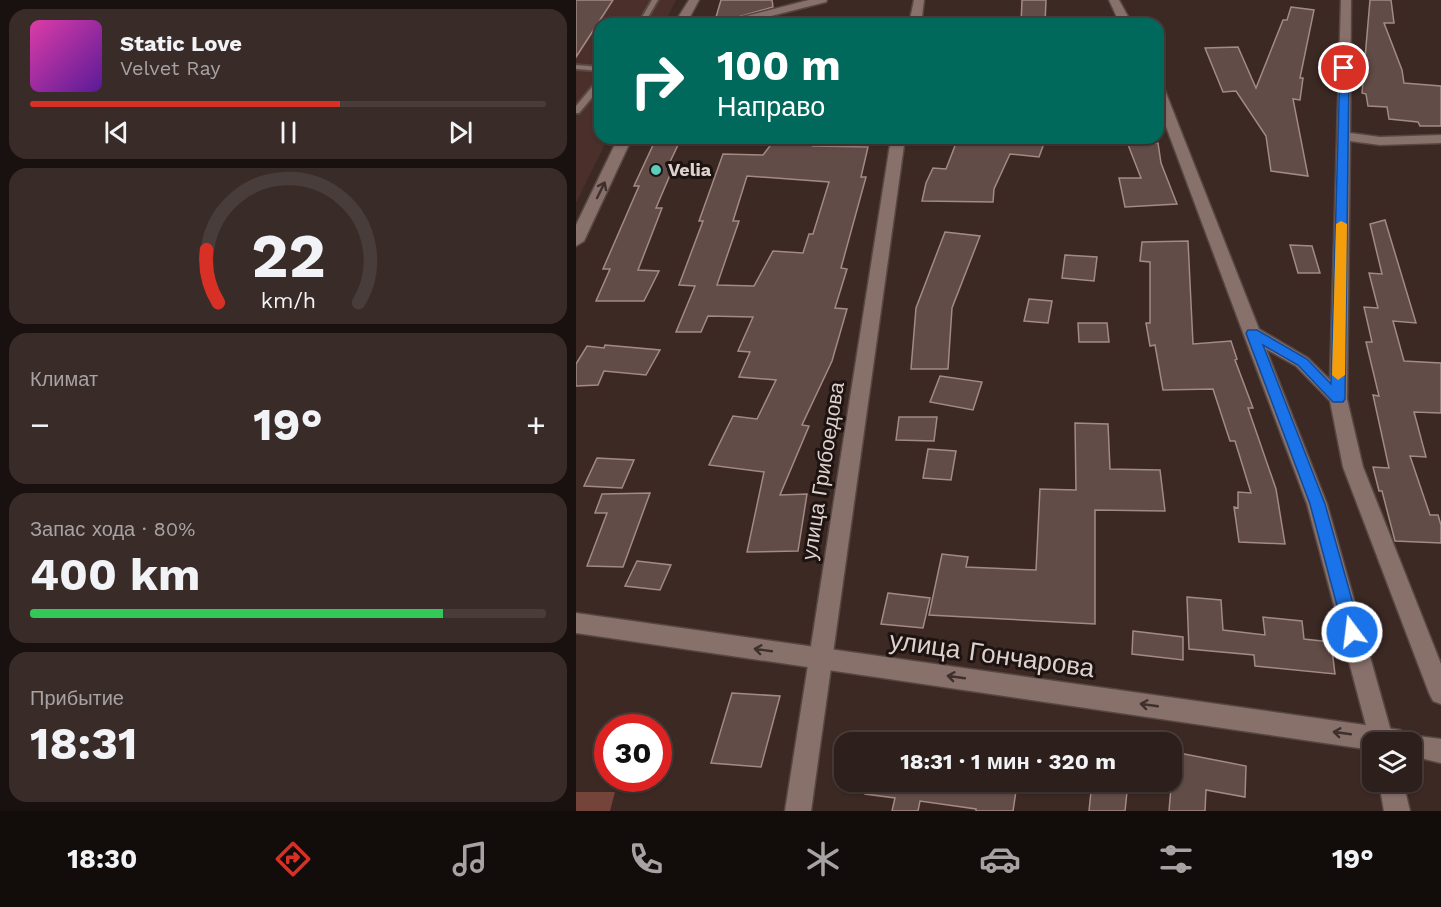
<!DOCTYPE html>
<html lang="ru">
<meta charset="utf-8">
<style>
body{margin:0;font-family:"Work Sans",sans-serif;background:#392c28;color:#f1f3f6;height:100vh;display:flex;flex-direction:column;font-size:22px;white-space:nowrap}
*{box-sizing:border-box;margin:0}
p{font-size:20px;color:#a7a2a3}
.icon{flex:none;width:33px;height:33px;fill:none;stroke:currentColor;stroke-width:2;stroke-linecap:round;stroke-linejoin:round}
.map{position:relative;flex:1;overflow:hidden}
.panel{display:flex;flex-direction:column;gap:9px;padding:9px;background:#19110f;width:576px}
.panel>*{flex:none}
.guide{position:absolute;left:18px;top:18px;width:570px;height:126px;border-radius:18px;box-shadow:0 2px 4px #0004,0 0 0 2px #483d3a;background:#00695c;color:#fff;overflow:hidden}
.tools{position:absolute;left:786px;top:732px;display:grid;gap:12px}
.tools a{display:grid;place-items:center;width:60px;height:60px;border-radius:12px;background:#2d1f1b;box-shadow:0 2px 4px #0004,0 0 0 2px #483d3a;font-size:30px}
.speed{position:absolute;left:18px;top:714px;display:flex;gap:12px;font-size:30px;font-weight:700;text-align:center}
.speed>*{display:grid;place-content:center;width:78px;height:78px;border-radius:50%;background:#2d1f1b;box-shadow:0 2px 4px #0004,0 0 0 2px #483d3a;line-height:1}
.speed .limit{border:9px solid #d22;background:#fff;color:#111}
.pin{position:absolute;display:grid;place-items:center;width:51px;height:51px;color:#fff;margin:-26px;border:3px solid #fff;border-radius:50%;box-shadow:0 2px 6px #0007}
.me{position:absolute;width:66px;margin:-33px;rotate:345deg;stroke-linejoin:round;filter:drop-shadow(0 0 4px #0008)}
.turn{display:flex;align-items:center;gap:21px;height:126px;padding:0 24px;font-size:27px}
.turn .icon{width:78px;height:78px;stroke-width:2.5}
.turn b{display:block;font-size:42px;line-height:51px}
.big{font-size:45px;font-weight:700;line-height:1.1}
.panel .widget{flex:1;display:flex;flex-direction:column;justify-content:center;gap:9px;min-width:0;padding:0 21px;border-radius:18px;background:#392c28}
.panel .dial{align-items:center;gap:0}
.dial svg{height:156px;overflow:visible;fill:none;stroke:#483d3a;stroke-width:7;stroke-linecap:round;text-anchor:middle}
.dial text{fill:#f1f3f6;stroke:none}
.song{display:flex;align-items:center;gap:18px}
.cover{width:72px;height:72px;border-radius:9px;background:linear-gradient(135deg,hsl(320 70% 55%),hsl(270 70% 35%))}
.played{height:6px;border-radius:3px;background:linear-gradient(90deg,#d93025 60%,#483d3a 60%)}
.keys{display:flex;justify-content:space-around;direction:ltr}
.heat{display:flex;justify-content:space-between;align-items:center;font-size:33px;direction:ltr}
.charge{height:9px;border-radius:4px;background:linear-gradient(90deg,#34c759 80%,#483d3a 0)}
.trip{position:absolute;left:258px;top:732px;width:348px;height:60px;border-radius:18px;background:#2d1f1b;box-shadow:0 2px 4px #0004,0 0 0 2px #483d3a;font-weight:700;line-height:60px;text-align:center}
.menu{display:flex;height:96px;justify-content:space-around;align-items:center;background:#120c0b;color:#a7a2a3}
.menu .icon{width:42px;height:42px}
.menu .active{color:#d93025}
.menu b{font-size:27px;color:#f1f3f6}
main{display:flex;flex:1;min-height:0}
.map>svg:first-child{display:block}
</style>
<main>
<section class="panel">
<div class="widget">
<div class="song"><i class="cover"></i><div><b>Static Love</b><p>Velvet Ray</p></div></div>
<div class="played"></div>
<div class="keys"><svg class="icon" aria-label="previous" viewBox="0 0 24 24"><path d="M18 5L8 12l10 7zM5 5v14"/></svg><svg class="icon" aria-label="pause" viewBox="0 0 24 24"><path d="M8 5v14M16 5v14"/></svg><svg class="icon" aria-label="next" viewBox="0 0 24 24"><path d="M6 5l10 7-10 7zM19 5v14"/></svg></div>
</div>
<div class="widget dial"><svg viewBox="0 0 100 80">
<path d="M14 69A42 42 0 1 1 86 69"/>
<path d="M14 69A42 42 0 0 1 8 42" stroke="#d93025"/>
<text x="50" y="56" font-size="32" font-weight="700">22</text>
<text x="50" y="72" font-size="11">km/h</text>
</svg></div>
<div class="widget"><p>Климат</p>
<div class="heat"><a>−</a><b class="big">19°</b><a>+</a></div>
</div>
<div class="widget"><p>Запас хода · 80%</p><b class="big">400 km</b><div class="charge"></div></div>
<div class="widget"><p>Прибытие</p><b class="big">18:31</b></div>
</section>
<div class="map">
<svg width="865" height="811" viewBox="0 0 865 811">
<rect width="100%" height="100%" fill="#3c2924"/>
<path fill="#4a2f2a" d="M0 0H100L88 24H24V138H32L0 203Z"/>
<path fill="#744339" d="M0 792H39L34 811H0Z"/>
<path fill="#624c47" stroke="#a38a85" stroke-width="1.5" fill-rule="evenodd" d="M0 0H37L0 57Z
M145 0H196L197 7 138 24Z
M446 0H470L469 24H445Z
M794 0H815L818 23H808L826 70 828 83 865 86V126H844L842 122 813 119 811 107 792 106 790 94 786 93Z
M715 7 738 10 724 78H727L724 100 717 99 732 176 695 171 690 136 660 91 647 92 629 48 662 47 680 88 707 20H711Z
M200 138H243L237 146 292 147 285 177H290L265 268 271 269 259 308 271 309 256 361 226 425 233 426 204 495 231 494 222 551 171 552 188 472 133 465 157 416 181 419 200 380 163 377 174 352 162 351 177 317 132 316 125 332H100L119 286 103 285 127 221H123L147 154 187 155ZM171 176 253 182 237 234H233L227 253 197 251 178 286 141 285 163 221H157Z
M382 138H470L463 157 434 154 418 189 417 202 346 201 350 183 357 168 370 169Z
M551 142 582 143 585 163 601 204 549 207 543 178H565Z
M78 143H103L91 168H97L80 208H86L62 270 83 271 68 301H20L34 269H27L63 186H58Z
M809 220 840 323 817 321 828 361 865 363V413L838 412 850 457 834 456 854 515H862L865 525V543L819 541 806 491H803L797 467 813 468 797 395 803 396 790 342H796L788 307 802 308 793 273 806 274 794 224Z
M369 232 404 236 376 308 372 369H335L340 308Z
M612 241 617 344 655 341 661 359 659 360 677 408H672L700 489 709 544 663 542 658 507 662 508V492L675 493 659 441H654L637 389 587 390 579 345 574 346 570 323H574V262L564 261 566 242Z
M714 245 736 246 744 273H722Z
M489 255 521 257 518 281 486 278Z
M453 299 476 301 472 323 448 321Z
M502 323H531L533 342H503Z
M29 345 84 350 70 375 28 371 22 385 0 386V364L11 346 28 348Z
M364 376 406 382 397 410 354 402Z
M323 417H361L358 441 320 440Z
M499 423 532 424 534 469 584 470 589 511 519 510V624L353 615 366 554 392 557 390 567 460 570 464 489 500 490Z
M352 449 380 451 375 480 347 478Z
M21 458 58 460 46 488 8 486Z
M74 493 47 567 11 566 31 513H19L26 494Z
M61 561 95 565 84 590 49 586Z
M312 593 354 598 347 628 305 624Z
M611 597 645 600 647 630 689 635 687 617 726 621 728 639 755 642 759 674 679 666 678 655 613 649Z
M557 631 607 637V660L556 654Z
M156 693 204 696 185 767 135 763Z
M598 752 670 766 669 797 630 790 629 811H593Z
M290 782H373L440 791 437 811H400V809L344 801 342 811H316L319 798 289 794Z
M516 782H552L549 811H513Z"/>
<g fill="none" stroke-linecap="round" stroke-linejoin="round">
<defs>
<path id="lane" d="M76 0H82L68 24H62Z
M0 65 24 67V71L0 69Z
M21 81H24V88L3 113H0V106Z"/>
<path id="street" d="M233 0H251L250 2 164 24H145L147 22Z
M338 0H348L345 24H333Z
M533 0H543L556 24H544Z
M765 0H775L774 133 804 137 865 135V143L804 145 774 141 771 399 787 467 865 664V704L857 701 853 693 767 467 754 401 720 366 690 349 751 504 818 742H796V748L731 504 582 105V84L588 88 683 329 732 358 754 380Z
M315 138H329L235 811H209Z
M803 782H827L834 811H808Z"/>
<path id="secondary" d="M113 0H123L110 24H98Z
M42 138H56L8 241 0 246V225Z
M0 613 824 730 833 735 865 739V763L836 756V742H796V750L0 633Z"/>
</defs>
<use href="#lane" stroke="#574743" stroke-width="4"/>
<use href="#street" stroke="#574743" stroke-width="3"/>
<use href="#secondary" stroke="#574743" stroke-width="3"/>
<use href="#lane" fill="#88706b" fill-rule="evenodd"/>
<use href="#street" fill="#88706b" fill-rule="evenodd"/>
<use href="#secondary" fill="#88706b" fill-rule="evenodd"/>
</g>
<defs><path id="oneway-shaft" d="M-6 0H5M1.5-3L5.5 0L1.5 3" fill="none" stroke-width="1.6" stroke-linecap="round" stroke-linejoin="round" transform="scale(1.5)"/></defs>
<g stroke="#3d302d">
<use href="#oneway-shaft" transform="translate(25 190) rotate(-64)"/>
<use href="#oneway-shaft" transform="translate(187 650) rotate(-172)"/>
<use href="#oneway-shaft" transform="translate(380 677) rotate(-172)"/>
<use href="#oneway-shaft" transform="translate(573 705) rotate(-172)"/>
<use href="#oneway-shaft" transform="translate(766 733) rotate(-172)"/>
</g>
<path fill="#1a73e8" stroke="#114b97" stroke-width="1.5" d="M768 65 773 68 769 399 767 402H757L722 365 687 345 749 504 785 632 782 638 776 640 770 638 768 632 734 504 670 333 672 330H681L731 359 755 384 764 68Z"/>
<path fill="#f59e0b" d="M765 221 771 224 769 375 762 380 756 375 760 224Z"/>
<circle fill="#59cebe" stroke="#1d1412" stroke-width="2" cx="80" cy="170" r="6"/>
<g text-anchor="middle" stroke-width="6" stroke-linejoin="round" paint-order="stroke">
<g font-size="18" font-weight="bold" fill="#ded1cd" stroke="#1d1412" text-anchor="start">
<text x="92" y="176">Velia</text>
</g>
<g font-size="21" fill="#ded1cd" stroke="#1d1412">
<text transform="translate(247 471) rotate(-81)" y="7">улица Грибоедова</text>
</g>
<g font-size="26" fill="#ded1cd" stroke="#1d1412">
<text transform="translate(416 654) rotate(8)" y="9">улица Гончарова</text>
</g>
</g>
</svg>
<div class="tools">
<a><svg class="icon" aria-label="layers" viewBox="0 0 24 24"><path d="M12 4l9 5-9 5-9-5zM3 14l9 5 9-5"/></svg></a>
</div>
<div class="speed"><div class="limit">30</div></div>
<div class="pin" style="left:768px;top:68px;background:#d93025"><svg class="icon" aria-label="arrive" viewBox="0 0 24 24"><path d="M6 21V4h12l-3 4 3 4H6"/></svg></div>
<svg class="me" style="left:776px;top:632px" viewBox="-20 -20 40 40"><circle r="17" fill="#1a73e8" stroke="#fff" stroke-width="3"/><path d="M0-11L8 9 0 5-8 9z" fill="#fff"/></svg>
<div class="trip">18:31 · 1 мин · 320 m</div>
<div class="guide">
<div class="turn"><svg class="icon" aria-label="right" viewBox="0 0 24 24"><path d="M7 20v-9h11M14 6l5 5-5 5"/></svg><div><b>100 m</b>Направо</div></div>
</div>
</div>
</main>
<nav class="menu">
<b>18:30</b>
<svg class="icon active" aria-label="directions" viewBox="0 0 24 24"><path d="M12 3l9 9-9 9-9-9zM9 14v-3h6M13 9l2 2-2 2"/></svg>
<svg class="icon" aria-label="music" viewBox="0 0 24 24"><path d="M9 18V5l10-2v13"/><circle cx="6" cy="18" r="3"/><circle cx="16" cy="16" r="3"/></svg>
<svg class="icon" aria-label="phone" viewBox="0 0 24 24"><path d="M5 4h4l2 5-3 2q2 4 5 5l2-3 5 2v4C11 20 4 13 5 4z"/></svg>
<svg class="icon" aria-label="climate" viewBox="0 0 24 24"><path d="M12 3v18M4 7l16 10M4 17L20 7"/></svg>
<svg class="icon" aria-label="car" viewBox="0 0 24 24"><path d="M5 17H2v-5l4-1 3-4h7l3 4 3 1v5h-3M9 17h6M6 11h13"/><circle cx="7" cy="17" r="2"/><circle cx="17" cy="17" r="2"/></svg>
<svg class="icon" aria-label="filters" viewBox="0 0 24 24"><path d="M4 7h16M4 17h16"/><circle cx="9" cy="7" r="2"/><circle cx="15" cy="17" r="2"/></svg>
<b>19°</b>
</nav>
